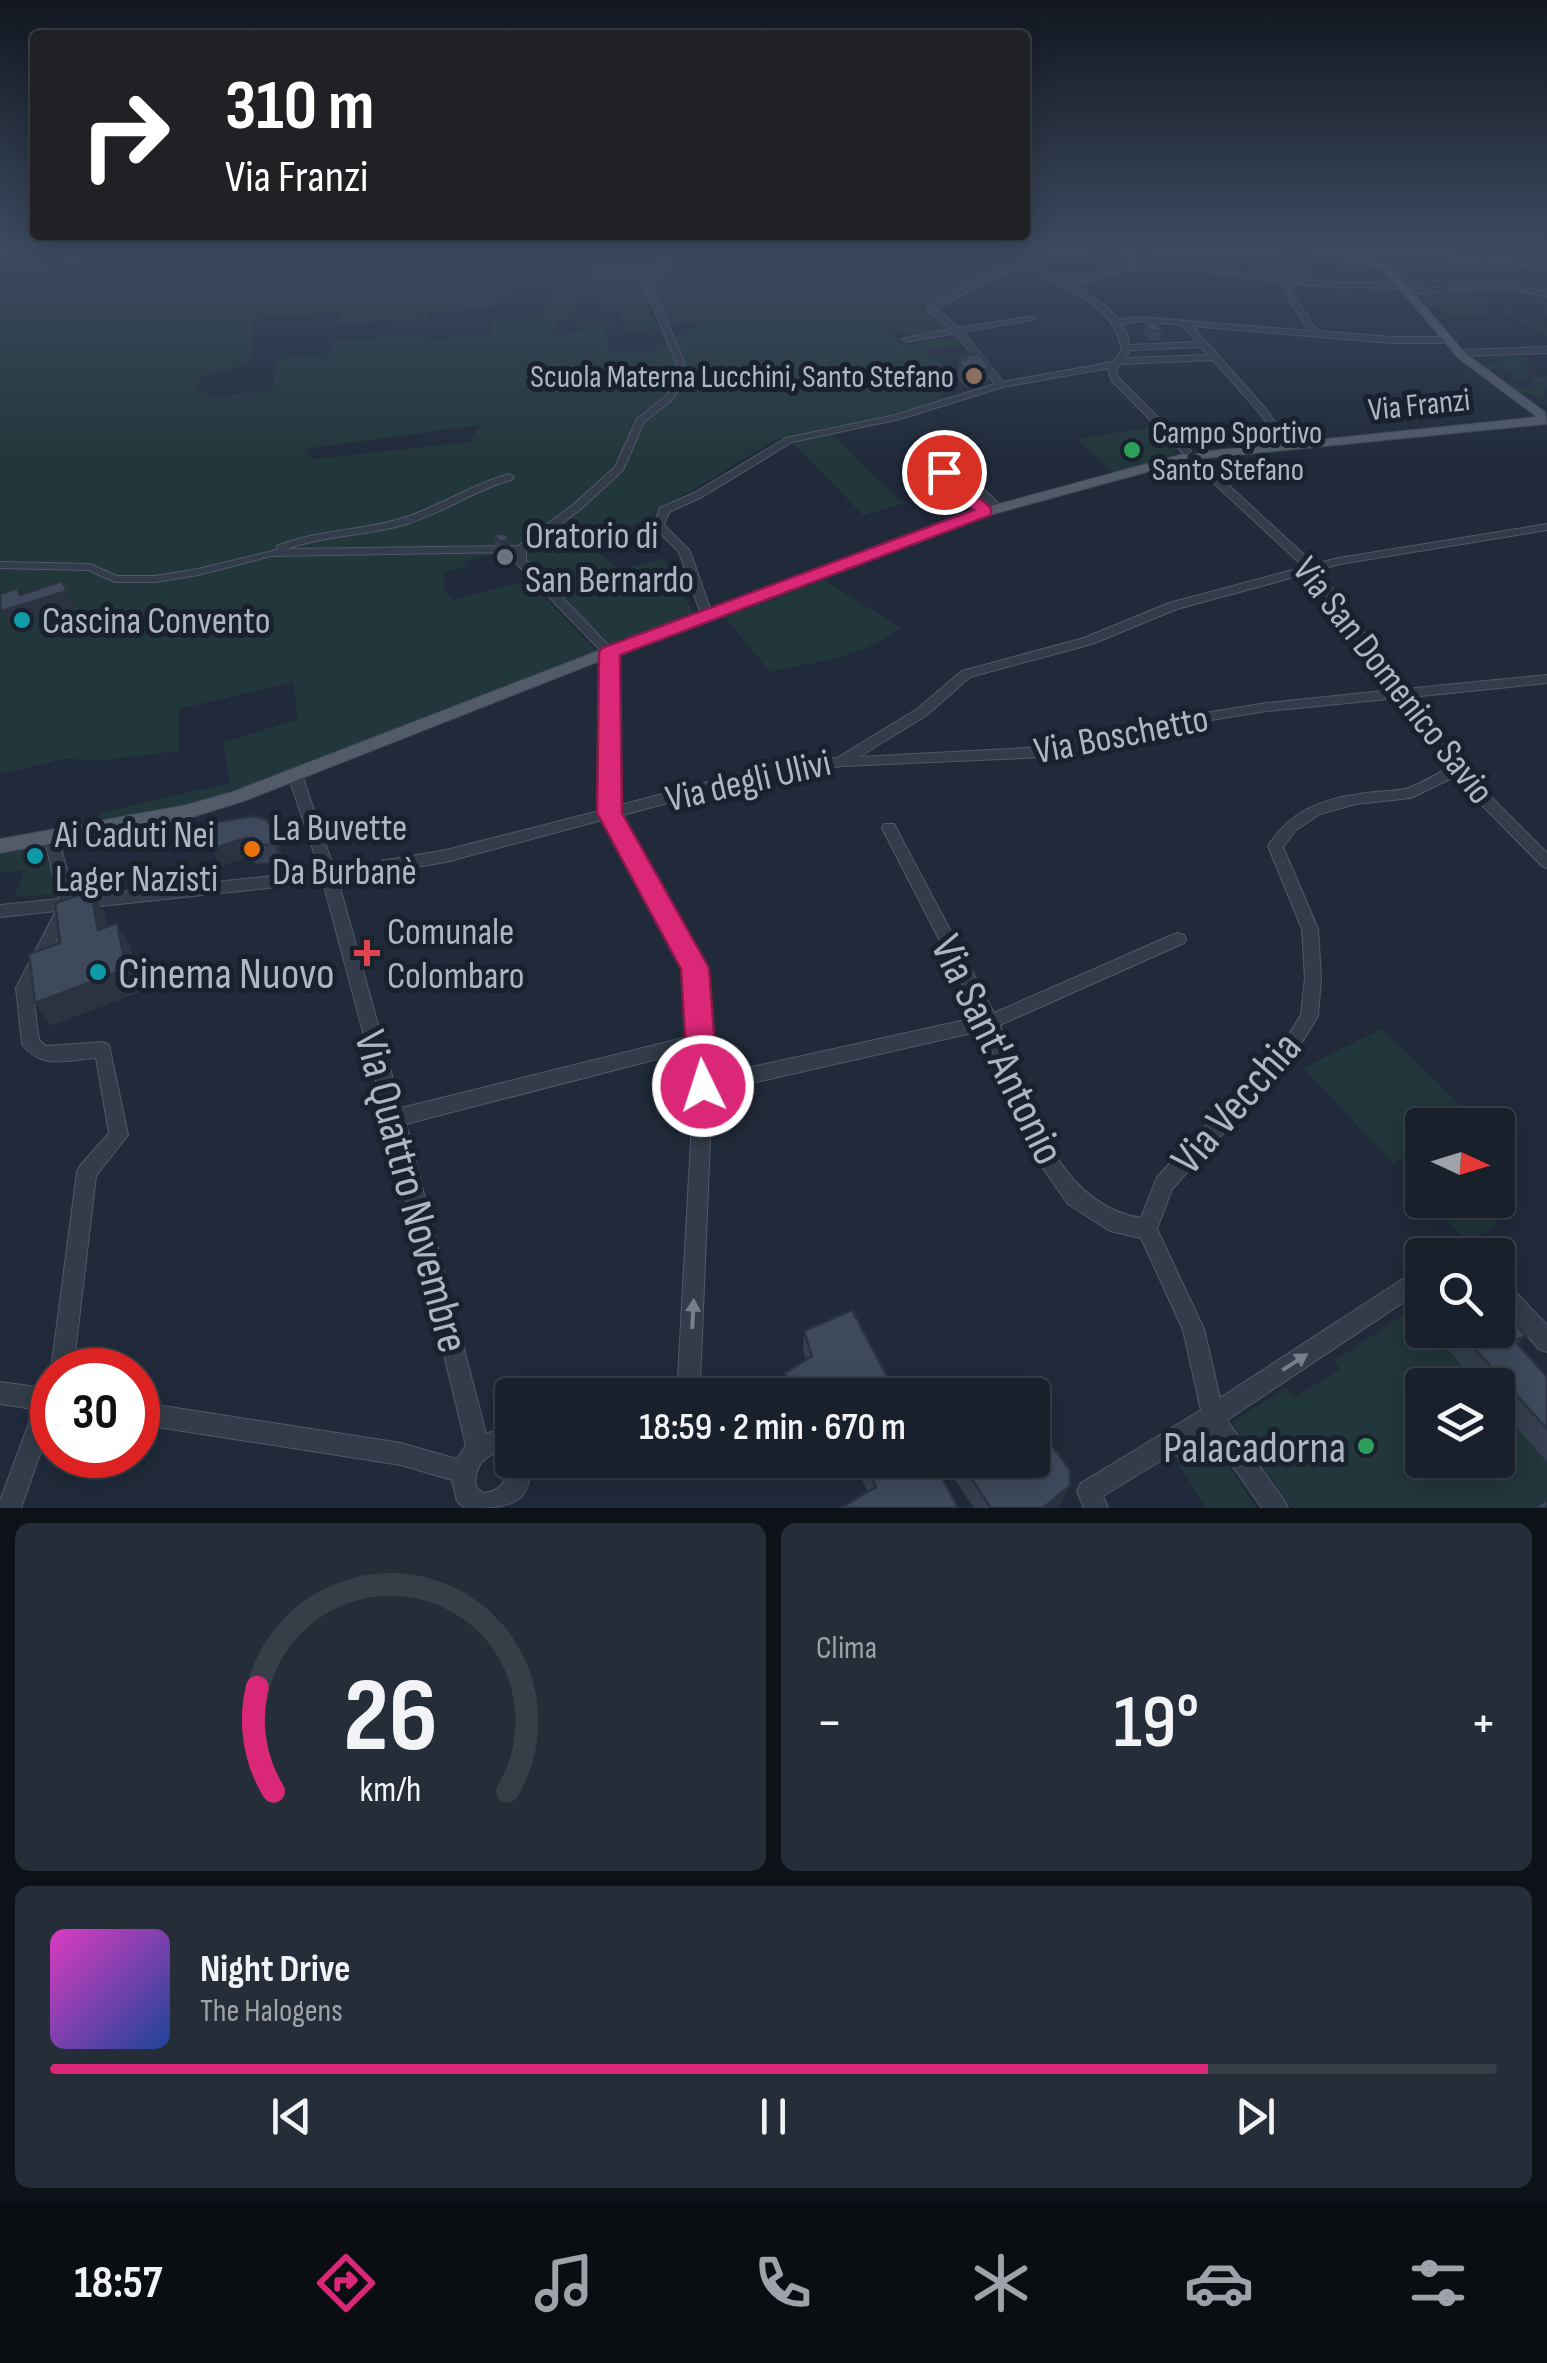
<!DOCTYPE html>
<html lang="it">
<meta charset="utf-8">
<style>
body{margin:0;font-family:"Sofia Sans Condensed",sans-serif;background:#252d38;color:#f1f3f6;height:100vh;display:flex;flex-direction:column;font-size:38px;white-space:nowrap}
*{box-sizing:border-box;margin:0}
p{font-size:32px;color:#9fa3a9}
.icon{flex:none;width:55px;height:55px;fill:none;stroke:currentColor;stroke-width:2;stroke-linecap:round;stroke-linejoin:round}
.map{position:relative;height:1508px;overflow:hidden}
.details{display:flex;flex-direction:column;gap:15px;padding:15px;background:#0d1218;flex:1}
.details>*{flex:none}
.guide{position:absolute;left:30px;top:30px;width:1000px;height:210px;border-radius:10px;box-shadow:0 5px 25px #0003,0 0 0 2px #363e48;background:#202124;color:#fff;overflow:hidden}
.needle{width:65px;rotate:94deg}
.tools{position:absolute;left:1405px;top:1108px;display:grid;gap:20px}
.tools a{display:grid;place-items:center;width:110px;height:110px;border-radius:10px;background:#18202c;box-shadow:0 5px 25px #0003,0 0 0 2px #363e48;font-size:50px}
.speed{position:absolute;left:30px;top:1348px;display:flex;gap:20px;font-size:50px;font-weight:700;text-align:center}
.speed>*{display:grid;place-content:center;width:130px;height:130px;border-radius:50%;background:#18202c;box-shadow:0 5px 25px #0003,0 0 0 2px #363e48;line-height:1}
.speed .limit{border:15px solid #d22;background:#fff;color:#111}
.pin{position:absolute;display:grid;place-items:center;width:85px;height:85px;color:#fff;margin:-42px;border:5px solid #fff;border-radius:50%;box-shadow:0 2px 10px #0007}
.me{position:absolute;width:110px;margin:-55px;rotate:356deg;stroke-linejoin:round;filter:drop-shadow(0 0 8px #0008)}
.turn{display:flex;align-items:center;gap:35px;height:210px;padding:0 30px;font-size:45px}
.turn .icon{width:130px;height:130px;stroke-width:2.5}
.turn b{display:block;font-size:70px;line-height:85px}
.big{font-size:75px;font-weight:600;line-height:1.1}
.details .widget{flex:1;display:flex;flex-direction:column;justify-content:center;gap:15px;min-width:0;padding:0 35px;border-radius:15px;background:#252d38}
.details .dial{align-items:center;gap:0}
.dial svg{height:260px;overflow:visible;fill:none;stroke:#363e48;stroke-width:7;stroke-linecap:round;text-anchor:middle}
.dial text{fill:#f1f3f6;stroke:none}
.song{display:flex;align-items:center;gap:30px}
.cover{width:120px;height:120px;border-radius:15px;background:linear-gradient(135deg,hsl(310 70% 55%),hsl(220 70% 35%))}
.played{height:10px;border-radius:5px;background:linear-gradient(90deg,#db2777 80%,#363e48 80%)}
.keys{display:flex;justify-content:space-around;direction:ltr}
.heat{display:flex;justify-content:space-between;align-items:center;font-size:55px;direction:ltr}
.details .tiles{flex:1;display:grid;gap:15px;grid-template-columns:1fr 1fr}
.widget:last-child{grid-column:span 2}
.trip{position:absolute;left:495px;top:1378px;width:555px;height:100px;border-radius:10px;background:#18202c;box-shadow:0 5px 25px #0003,0 0 0 2px #363e48;font-weight:600;line-height:100px;text-align:center}
.tabs{display:flex;height:160px;justify-content:space-around;align-items:center;background:#0a0d12;color:#9fa3a9}
.tabs .icon{width:70px;height:70px}
.tabs .selected{color:#db2777}
.tabs b{font-size:45px;color:#f1f3f6}
.map>svg:first-child{display:block}
</style>
<div class="map">
<svg width="1547" height="1508" viewBox="0 0 1547 1508">
<rect width="100%" height="100%" fill="#202a3a"/>
<path fill="#22373b" fill-rule="evenodd" d="M0 250H10L4 262 54 251 69 261 122 250H1095L1064 262H1029L1003 268 929 308 952 328 918 336 891 328 889 332C898 345 903 347 919 345L923 348 919 341 955 337 962 345 924 349 931 358H971L938 361 948 373 933 376 945 387 937 390 945 402 773 441 595 549 619 570 664 558 694 614 603 646 537 579 540 569 515 561 506 550 464 562 466 568 445 571 443 589 453 600 516 583 534 585 598 653 235 795 97 825 99 813 230 783 223 742 297 720 294 682 179 709V751L108 760 63 759 0 774ZM546 287 548 300 542 315 492 321V334L429 339 419 334 332 341 330 354 278 358 272 390 211 397 198 390 200 378 250 363 254 319 339 311V324L428 318 429 312 494 308 496 289ZM600 293 599 313 621 309 624 332 660 328 645 307 652 305 665 323 711 321 654 349 610 355 604 328 554 335 555 322 573 321 579 295ZM480 425 470 442 312 459 305 449Z
M1147 250H1275L1283 254 1278 261C1299 264 1321 277 1342 270L1339 260 1304 250H1310C1345 258 1377 261 1402 288L1319 286 1265 276 1268 268 1172 258Z
M1347 250 1387 258 1376 260 1407 277 1415 276 1398 265H1404L1401 259 1437 268 1450 261 1480 263 1402 250H1430L1446 256 1448 252 1485 262V265L1547 277V316L1536 311 1545 308 1526 299 1531 297 1523 293 1497 297C1512 309 1527 327 1547 326V335L1506 316 1503 313 1508 312 1501 302 1478 303 1492 313 1446 318 1436 307H1427L1391 267 1334 252H1351Z
M1477 354H1519L1534 365 1524 366 1530 373 1528 378 1547 377V389L1543 390 1547 402 1527 392 1517 393 1502 382 1510 381 1521 388 1538 384 1529 378 1512 379 1513 375 1502 368 1485 370 1480 366 1502 363Z
M1159 426 1176 446 1174 455 1112 473 1077 439Z
M832 434 903 504 863 515 791 442Z
M824 580 901 628C856 660 821 660 770 672L725 617Z
M46 843 64 894 14 897 25 870 0 873V851Z
M1382 1029 1474 1118 1461 1125H1422V1146L1393 1163 1303 1068Z
M1428 1200H1474L1497 1224 1468 1242Z
M1412 1309 1422 1321V1330H1431L1479 1385H1422V1460H1498V1405L1547 1462V1499L1534 1508H1292L1232 1422 1286 1388 1294 1398 1340 1369 1334 1361Z
M1210 1437 1256 1508H1206L1175 1458Z"/>
<g fill="none" stroke-linecap="round" stroke-linejoin="round">
<defs>
<path id="minor" d="M662 250H670L669 261 650 280 689 374 672 400 644 422 623 470 581 509 526 550V560L615 652 617 806 769 766 837 758 917 709 962 671 1084 638 1169 603 1304 567 1191 462V458H1199L1314 564 1339 558 1547 524V530L1340 564 1319 570 1405 689 1547 675V683L1411 697 1461 767 1547 853V868L1542 866 1454 777 1411 798 1356 804 1320 814 1296 830 1283 847 1318 929 1321 978 1318 1016 1293 1057 1172 1189 1157 1229 1204 1329 1220 1398 1415 1271 1422 1268V1290L1227 1420 1284 1500 1288 1508H1262L1215 1441 1186 1456 1170 1455 1103 1496 1108 1508H1084L1077 1491 1081 1483 1201 1410 1183 1330 1141 1238 1110 1231 1068 1204 1028 1147 985 1030 712 1092 700 1383 697 1391 688 1395H653L656 1387 678 1377 694 1086 692 1050 406 1124 486 1434 494 1431 512 1438V1460H530C534 1508 504 1508 464 1508L457 1501 452 1480 401 1465 138 1424V1402L401 1443 457 1459 466 1445 386 1118 323 882 73 909 32 988 39 1040 46 1046 103 1042 109 1045 128 1135 96 1176 73 1370H52V1373L51 1370 77 1172 80 1166 109 1133 96 1058C67 1060 40 1070 22 1044L16 988 56 911 0 917V905L59 899 44 837 46 833H56L58 837 74 897 320 871 288 775 295 770 302 775 334 869 446 850 603 810V653L516 563 515 552 271 556 198 575 155 582H115L88 570 0 568V562L90 564 117 576H155L198 569 277 550V546C317 530 359 531 400 519 438 508 471 484 509 474L514 477 513 479C474 490 442 514 403 525 365 536 325 535 287 549L518 546 573 505 615 467 637 419 666 396 681 374 642 280 645 274 597 273 593 271 597 269 650 270 661 260ZM1309 573 1393 690 1267 703 1198 714 1044 747 859 757 927 715 970 677 1092 644 1177 609ZM1398 698 1448 768C1434 775 1420 785 1405 789 1390 792 1374 791 1359 794 1319 800 1290 812 1268 846L1302 929 1305 978 1301 1015 1281 1047 1157 1177 1141 1218C1054 1204 1027 1096 1000 1025L1184 943 1186 939 1184 935 1178 933 1172 935 994 1013 894 824H884L882 828 979 1017 711 1076 703 968 619 816 769 776 842 766 1044 757 1198 722 1267 711ZM606 819 687 968 691 1036 401 1108 338 880 446 862ZM494 1453 508 1459C508 1477 504 1492 483 1493L476 1487C474 1471 479 1461 494 1453Z
M1363 250H1375L1400 259 1396 261Z
M1397 250H1413L1464 260 1506 259 1547 265V269L1506 263 1464 264Z
M1128 251 1141 266H1194L1276 277 1279 275 1283 278 1331 282 1408 284 1409 286 1405 288 1331 287 1286 283 1317 331 1392 337H1448L1452 340 1448 343H1392L1192 326 1264 407 1293 446 1288 449 1285 448 1258 411 1213 360 1121 364 1116 370 1119 378 1189 449 1191 451 1186 454 1183 453 1112 381 1108 370 1109 368 1003 387 900 419 792 442 702 497 669 512 664 525 690 551 713 617 711 620H703L679 552 653 526 660 508 694 493 786 438 895 415 995 384 955 333 906 342 902 339 951 329 928 311V307L985 276 1025 262 1071 282 1096 273 1134 266 1124 253ZM1024 266C1039 272 1054 281 1066 288 1095 304 1115 315 1122 350L1113 362 1003 382 963 332 1031 320 1035 318 1034 316 959 328 936 309 991 279ZM1162 269 1194 270 1278 281 1309 331 1139 317 1119 320 1105 306 1077 286C1097 278 1120 268 1141 272L1145 270ZM1139 321 1182 325 1197 342 1129 345 1127 334 1121 325ZM1201 347 1208 355 1125 358 1130 350Z
M1506 285 1547 292V296L1506 289 1409 293 1405 291 1409 289Z
M1547 347V353L1459 356 1455 353 1459 350Z
M923 449 926 450 989 510V514H981L920 454V450Z
M951 460 955 461 1001 506V510H993L947 465 946 463Z
M1463 1242 1470 1245 1476 1255H1448L1451 1248Z
M1498 1278 1505 1281 1547 1325V1352L1539 1349 1498 1303Z
M0 1382 52 1389V1420L21 1508H0V1501L34 1409 0 1404Z"/>
<path id="major" d="M1312 250H1328L1390 266 1466 354 1545 412 1547 424 1196 459 1194 456 1200 452 1537 417 1458 358 1384 270Z
M1183 454 1187 455V461L990 515 615 655 244 801 186 819 0 853V839L186 805 232 792 603 649 980 509Z"/>
</defs>
<use href="#minor" stroke="#515968" stroke-width="2"/>
<use href="#major" stroke="#3d4553" stroke-width="2"/>
<use href="#minor" fill="#333c4a" fill-rule="evenodd"/>
<use href="#major" fill="#515b6a" fill-rule="evenodd"/>
</g>
<path fill="#353f4f" d="M1145 323 1163 331 1160 340H1149L1143 332Z
M963 356 988 382 967 388 958 379V374L959 360H963Z
M493 534H507L512 562 504 564 497 556Z
M272 828 280 845 281 862 256 864 252 856 220 866 212 849Z
M1422 1298V1321L1412 1309Z
M1431 1330H1498L1526 1336 1517 1344 1547 1377V1462L1498 1406V1385H1479Z
M804 1331 897 1395H786L785 1373 806 1360 803 1350Z
M852 1460H933L868 1492Z
M961 1463 1061 1503 1055 1508H974L955 1480Z"/>
<path fill="#2b3340" d="M990 367 988 382 967 388 969 374Z
M508 540 512 562 504 564 500 542Z
M67 591 75 607 11 628 2 611Z
M272 828 280 845 281 862 274 844Z
M246 838 252 856 220 866 212 849Z
M91 891 105 914 112 953 98 930Z
M117 923 131 946 140 992 51 1026 35 1003Z
M1070 1486 1061 1503 1055 1508H1043Z"/>
<path fill="#3e495c" stroke="#2b3340" stroke-width="2.5" d="M1156 322 1163 331H1151L1145 323Z
M979 354 990 367 969 374 960 364 959 360 967 359 963 356Z
M493 534H507L508 540 500 542Z
M62 581 67 591 2 611 0 606V594L17 588 20 595Z
M254 816 267 820 272 828 274 844 248 847 246 838 212 849 216 822Z
M91 891 98 930 117 923 126 969 35 1003 29 954 60 943 55 903Z
M1498 1304 1526 1336 1515 1341 1547 1377V1429L1458 1330H1498Z
M852 1310 897 1395H795L785 1373 812 1356 804 1331Z
M999 1384 1004 1391 1009 1387 1015 1395H984Z
M1032 1419 1070 1470V1486L1043 1508H991L961 1463 964 1460H1032Z
M863 1460H933L958 1508H840L876 1487Z
M1547 1499V1508H1535Z"/>
<defs><path id="oneway-solid" d="M-6-.8H1V-3.2L6.5 0L1 3.2V.8H-6Z" transform="scale(2.5)"/></defs>
<g fill="#777f8e">
<use href="#oneway-solid" transform="translate(693 1314) rotate(-87)"/>
<use href="#oneway-solid" transform="translate(1295 1362) rotate(-33)"/>
</g>
<linearGradient id="sky" x2="0" y2="1"><stop stop-color="#121720"/><stop offset="0.54" stop-color="#3c4a60"/><stop offset="1" stop-color="#3c4a60" stop-opacity="0"/></linearGradient>
<rect width="1547" height="461" fill="url(#sky)"/>
<path fill="#db2777" stroke="#8e194d" stroke-width="2.5" d="M944 467 991 508V515L620 655 622 813 709 968 718 1086 714 1095 703 1099 692 1095 688 1086 681 969 597 813 599 652 602 648 974 510 936 472Z"/>
<circle fill="#8d6e63" stroke="#19212e" stroke-width="4" cx="974" cy="376" r="10"/>
<g fill="#2e9e5b" stroke="#19212e" stroke-width="4">
<circle cx="1132" cy="450" r="10"/>
<circle cx="1366" cy="1446" r="10"/>
</g>
<circle fill="#6b7280" stroke="#19212e" stroke-width="4" cx="505" cy="557" r="10"/>
<g fill="#0f9aa8" stroke="#19212e" stroke-width="4">
<circle cx="22" cy="620" r="10"/>
<circle cx="35" cy="856" r="10"/>
<circle cx="98" cy="972" r="10"/>
</g>
<circle fill="#e8710a" stroke="#19212e" stroke-width="4" cx="252" cy="849" r="10"/>
<path fill="#e0444e" stroke="#19212e" stroke-width="4" d="M362 938h10v10h10v10h-10v10h-10v-10h-10v-10h10z"/>
<g text-anchor="middle" stroke-width="10" stroke-linejoin="round" paint-order="stroke">
<g font-size="32" fill="#aeb6c6" stroke="#19212e" text-anchor="end">
<text x="954" y="387">Scuola Materna Lucchini, Santo Stefano</text>
<text x="1152" y="443" text-anchor="start">Campo Sportivo<tspan x="1152" dy="37">Santo Stefano</tspan></text>
</g>
<g font-size="32" fill="#aeb6c6" stroke="#19212e">
<text transform="translate(1419 404) rotate(-6)" y="11">Via Franzi</text>
</g>
<g font-size="38" fill="#aeb6c6" stroke="#19212e" text-anchor="start">
<text x="525" y="548">Oratorio di<tspan x="525" dy="44">San Bernardo</tspan></text>
<text x="42" y="633">Cascina Convento</text>
<text x="272" y="840">La Buvette<tspan x="272" dy="44">Da Burbanè</tspan></text>
<text x="55" y="847">Ai Caduti Nei<tspan x="55" dy="44">Lager Nazisti</tspan></text>
<text x="387" y="944">Comunale<tspan x="387" dy="44">Colombaro</tspan></text>
</g>
<g font-size="38" fill="#aeb6c6" stroke="#19212e">
<text transform="translate(1394 680) rotate(52)" y="13">Via San Domenico Savio</text>
<text transform="translate(1121 734) rotate(-11)" y="13">Via Boschetto</text>
<text transform="translate(748 780) rotate(-13)" y="13">Via degli Ulivi</text>
</g>
<g font-size="45" fill="#aeb6c6" stroke="#19212e" text-anchor="start">
<text x="118" y="988">Cinema Nuovo</text>
<text x="1346" y="1462" text-anchor="end">Palacadorna</text>
</g>
<g font-size="45" fill="#aeb6c6" stroke="#19212e">
<text transform="translate(999 1049) rotate(64)" y="16">Via Sant'Antonio</text>
<text transform="translate(1235 1102) rotate(-49)" y="16">Via Vecchia</text>
<text transform="translate(413 1191) rotate(75)" y="16">Via Quattro Novembre</text>
</g>
</g>
</svg>
<div class="tools">
<a><svg class="needle" viewBox="-14 -14 28 28"><path d="M0-13l5 13h-10z" fill="#e53935"/><path d="M0 13l5-13h-10z" fill="#9fa3a9"/></svg></a>
<a><svg class="icon" aria-label="search" viewBox="0 0 24 24"><circle cx="10" cy="10" r="6"/><path d="M15 15l6 6"/></svg></a>
<a><svg class="icon" aria-label="layers" viewBox="0 0 24 24"><path d="M12 4l9 5-9 5-9-5zM3 14l9 5 9-5"/></svg></a>
</div>
<div class="speed"><div class="limit">30</div></div>
<div class="pin" style="left:944px;top:472px;background:#d93025"><svg class="icon" aria-label="arrive" viewBox="0 0 24 24"><path d="M6 21V4h12l-3 4 3 4H6"/></svg></div>
<svg class="me" style="left:703px;top:1086px" viewBox="-20 -20 40 40"><circle r="17" fill="#db2777" stroke="#fff" stroke-width="3"/><path d="M0-11L8 9 0 5-8 9z" fill="#fff"/></svg>
<div class="trip">18:59 · 2 min · 670 m</div>
<div class="guide">
<div class="turn"><svg class="icon" aria-label="right" viewBox="0 0 24 24"><path d="M7 20v-9h11M14 6l5 5-5 5"/></svg><div><b>310 m</b>Via Franzi</div></div>
</div>
</div>
<section class="details">
<div class="tiles">
<div class="widget dial"><svg viewBox="0 0 100 80">
<path d="M14 69A42 42 0 1 1 86 69"/>
<path d="M14 69A42 42 0 0 1 9 37" stroke="#db2777"/>
<text x="50" y="56" font-size="32" font-weight="700">26</text>
<text x="50" y="72" font-size="11">km/h</text>
</svg></div>
<div class="widget"><p>Clima</p>
<div class="heat"><a>−</a><b class="big">19°</b><a>+</a></div>
</div>
<div class="widget">
<div class="song"><i class="cover"></i><div><b>Night Drive</b><p>The Halogens</p></div></div>
<div class="played"></div>
<div class="keys"><svg class="icon" aria-label="previous" viewBox="0 0 24 24"><path d="M18 5L8 12l10 7zM5 5v14"/></svg><svg class="icon" aria-label="pause" viewBox="0 0 24 24"><path d="M8 5v14M16 5v14"/></svg><svg class="icon" aria-label="next" viewBox="0 0 24 24"><path d="M6 5l10 7-10 7zM19 5v14"/></svg></div>
</div>
</div>
</section>
<nav class="tabs">
<b>18:57</b>
<svg class="icon selected" aria-label="directions" viewBox="0 0 24 24"><path d="M12 3l9 9-9 9-9-9zM9 14v-3h6M13 9l2 2-2 2"/></svg>
<svg class="icon" aria-label="music" viewBox="0 0 24 24"><path d="M9 18V5l10-2v13"/><circle cx="6" cy="18" r="3"/><circle cx="16" cy="16" r="3"/></svg>
<svg class="icon" aria-label="phone" viewBox="0 0 24 24"><path d="M5 4h4l2 5-3 2q2 4 5 5l2-3 5 2v4C11 20 4 13 5 4z"/></svg>
<svg class="icon" aria-label="climate" viewBox="0 0 24 24"><path d="M12 3v18M4 7l16 10M4 17L20 7"/></svg>
<svg class="icon" aria-label="car" viewBox="0 0 24 24"><path d="M5 17H2v-5l4-1 3-4h7l3 4 3 1v5h-3M9 17h6M6 11h13"/><circle cx="7" cy="17" r="2"/><circle cx="17" cy="17" r="2"/></svg>
<svg class="icon" aria-label="filters" viewBox="0 0 24 24"><path d="M4 7h16M4 17h16"/><circle cx="9" cy="7" r="2"/><circle cx="15" cy="17" r="2"/></svg>
</nav>
